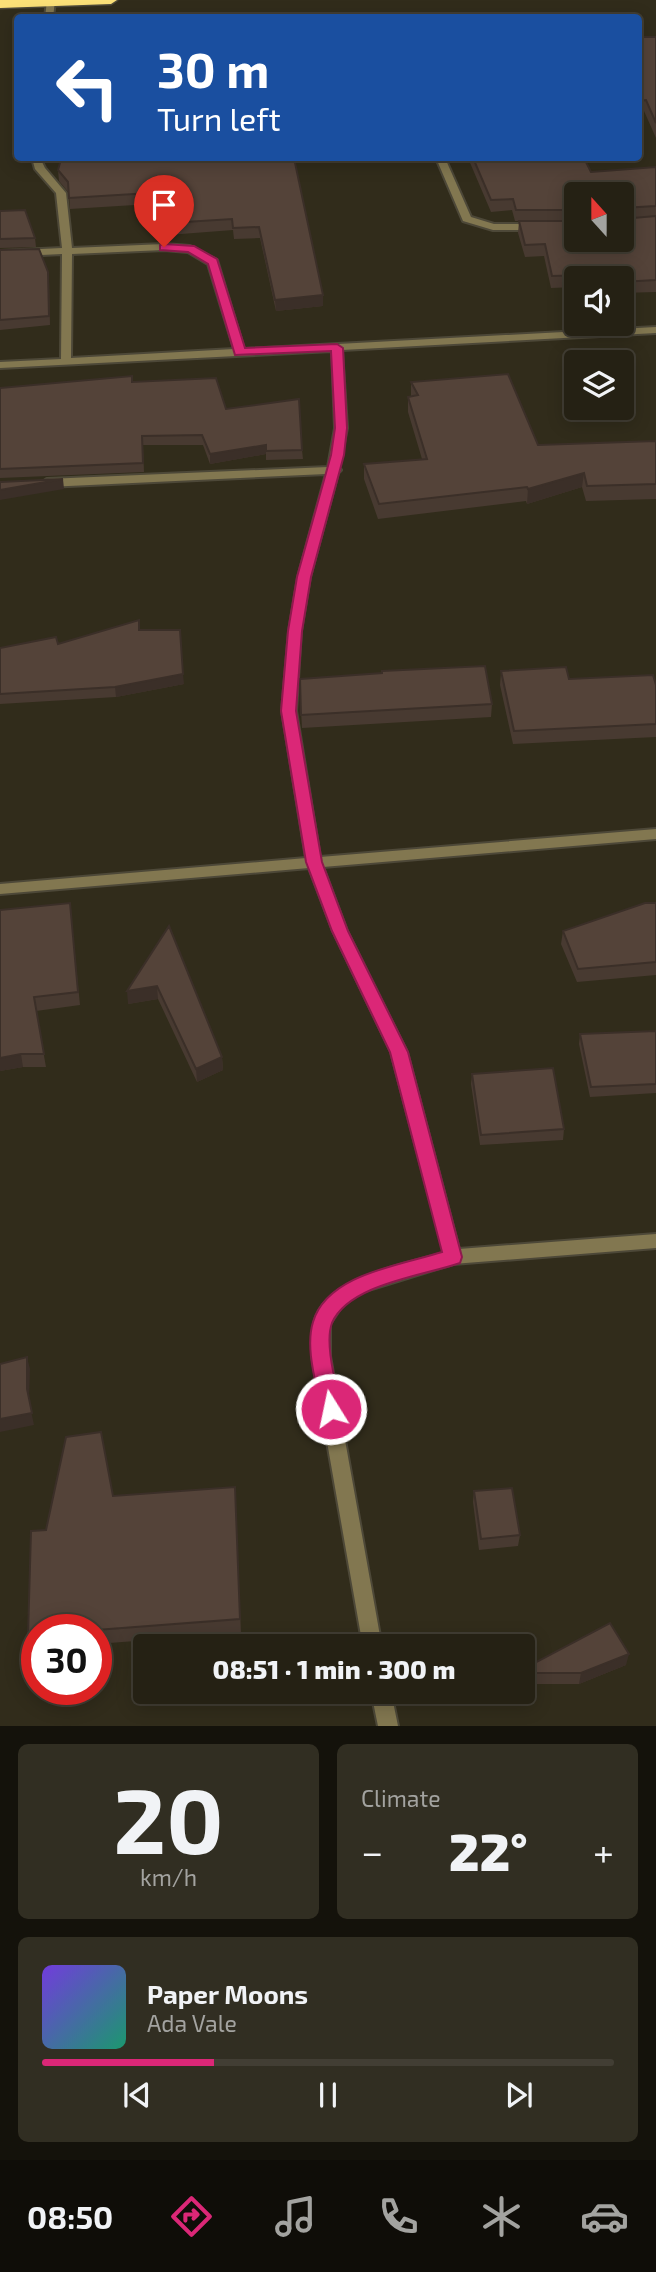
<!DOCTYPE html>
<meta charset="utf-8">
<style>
body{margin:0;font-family:"Exo 2",sans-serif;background:#312e22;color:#f1f3f6;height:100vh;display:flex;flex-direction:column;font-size:26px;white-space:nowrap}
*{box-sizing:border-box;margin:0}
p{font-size:23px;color:#a3a3a0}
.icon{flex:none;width:38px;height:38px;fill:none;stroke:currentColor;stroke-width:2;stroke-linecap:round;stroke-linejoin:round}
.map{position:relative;height:1726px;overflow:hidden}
.drawer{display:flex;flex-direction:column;gap:18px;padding:18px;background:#14120b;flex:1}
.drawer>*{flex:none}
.hud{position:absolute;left:14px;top:14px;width:628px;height:147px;border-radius:7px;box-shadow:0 4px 18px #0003,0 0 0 2px #423e34;background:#1a4fa0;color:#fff;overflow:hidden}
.needle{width:46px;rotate:339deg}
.fabs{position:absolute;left:564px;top:182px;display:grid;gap:14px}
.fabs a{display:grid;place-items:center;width:70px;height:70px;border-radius:7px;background:#252114;box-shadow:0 4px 18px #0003,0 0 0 2px #423e34;font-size:35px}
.speed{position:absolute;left:21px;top:1614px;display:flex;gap:14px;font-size:35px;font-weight:700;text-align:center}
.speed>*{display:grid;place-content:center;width:91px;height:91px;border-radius:50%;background:#252114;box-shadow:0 4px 18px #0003,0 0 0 2px #423e34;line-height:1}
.speed .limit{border:10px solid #d22;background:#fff;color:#111}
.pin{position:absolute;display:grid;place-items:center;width:60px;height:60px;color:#fff;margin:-72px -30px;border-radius:50% 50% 50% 0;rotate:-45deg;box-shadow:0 0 7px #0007}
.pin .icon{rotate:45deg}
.me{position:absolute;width:77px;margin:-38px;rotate:350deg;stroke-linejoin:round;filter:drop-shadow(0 0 5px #0008)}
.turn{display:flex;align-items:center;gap:24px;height:147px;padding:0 28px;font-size:32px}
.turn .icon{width:91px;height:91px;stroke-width:2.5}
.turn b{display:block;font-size:49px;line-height:60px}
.big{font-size:52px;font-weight:800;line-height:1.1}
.drawer .tile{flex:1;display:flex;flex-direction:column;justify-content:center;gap:10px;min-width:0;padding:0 24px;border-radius:10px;background:#312e22}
.drawer .dial{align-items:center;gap:0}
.dial b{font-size:91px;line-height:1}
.song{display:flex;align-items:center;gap:21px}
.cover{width:84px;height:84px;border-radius:10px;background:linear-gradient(135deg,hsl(260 70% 55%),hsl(160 70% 35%))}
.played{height:7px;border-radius:4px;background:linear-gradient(90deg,#db2777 30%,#423e34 30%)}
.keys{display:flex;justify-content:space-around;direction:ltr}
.heat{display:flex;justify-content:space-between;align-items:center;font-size:38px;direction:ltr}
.drawer .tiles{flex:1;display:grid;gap:18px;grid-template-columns:1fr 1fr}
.tile:last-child{grid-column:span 2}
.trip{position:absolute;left:133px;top:1634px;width:402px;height:70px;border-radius:7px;background:#252114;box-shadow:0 4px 18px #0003,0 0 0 2px #423e34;font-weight:800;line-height:70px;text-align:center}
.dock{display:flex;height:112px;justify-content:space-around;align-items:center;background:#0f0d08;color:#a3a3a0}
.dock .icon{width:49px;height:49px}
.dock .active{color:#db2777}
.dock b{font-size:32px;color:#f1f3f6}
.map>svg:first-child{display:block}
</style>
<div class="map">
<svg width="656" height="1726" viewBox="0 0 656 1726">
<rect width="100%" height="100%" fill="#312c1b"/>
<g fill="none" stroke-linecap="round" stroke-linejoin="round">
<defs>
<path id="street" d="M47 0H55L53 18H45Z
M32 158H40L45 168 66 193 72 248 164 244 190 246 217 260 244 349 656 327V333L342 350 347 428 339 468 341 470 338 473 310 577 301 631 296 711 320 857 656 829V839L323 867 347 931 407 1052 459 1249 656 1234V1248L453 1264 362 1292 344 1303 330 1324V1356L382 1647H363L312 1356C313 1346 311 1333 314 1323 325 1277 404 1265 444 1253L391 1052 333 931 309 868 0 894V884L306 858 282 711 289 631 298 577 326 474 47 487 41 483 47 479 328 467 335 428 332 351 0 368V362L61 359 62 254 0 257V251L62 248 56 193 35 169ZM164 250 188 252 208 264 234 349 71 358 72 254Z
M436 158H445L471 217 494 224H576V230H493L463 221Z
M371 1692H391L398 1726H378Z"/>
<path id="highway" d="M0 0H117L111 4 0 8Z"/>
</defs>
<use href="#street" stroke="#4d4838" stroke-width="4"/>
<use href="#highway" stroke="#4d4838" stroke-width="3"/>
<use href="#street" fill="#827750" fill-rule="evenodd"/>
<use href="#highway" fill="#fbe078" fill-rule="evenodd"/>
</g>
<path fill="#483a31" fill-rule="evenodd" d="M639 37H656V138L644 111 639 112Z
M294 158 323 306 276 311 260 238 234 239 233 230 155 236 151 204 70 209 69 193 59 181 58 170Z
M468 158H584L591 172 656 167V292L621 293V278H576V287L551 288 544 256 525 257 518 233 519 221H515L512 210 491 212ZM576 194 621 240H576Z
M0 211 35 238 36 247 0 248Z
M0 250 49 281 50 325 0 330Z
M132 382 226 409 302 450 303 459 266 460V454L210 464 203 445H143L144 472 0 478V388Z
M411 382 538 445 656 441V499L586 501 582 487 527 504 526 501 378 519 364 479V464L422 459 408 412V397L411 396Z
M139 630 184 684 116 697 0 704V648L58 644Z
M501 671 569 679 656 685V737L513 744 500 685Z
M300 693 492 704 491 717 302 728Z
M70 903 80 1005 36 1011 46 1067H23L0 1071Z
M656 903V975L577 982 561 944 563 931Z
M169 926 222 1057 223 1070 197 1082 158 999 128 1004Z
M656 1031V1093L590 1097 579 1044 580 1034Z
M472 1074 564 1129 563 1140 480 1145 471 1084Z
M235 1487 241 1633 96 1644V1629H37V1649H31L28 1635 46 1530 113 1496Z
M474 1491 520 1535 518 1546 479 1550 473 1502Z
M626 1665 579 1684H523V1669Z"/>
<path fill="#3b2f28" d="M323 295V306L276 311 275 300Z
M266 445V454L210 464V454Z
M584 473 582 487 527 504 528 489Z
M63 479 64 489 0 500V490Z
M183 674 184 684 116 697 115 687Z
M157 986 158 999 128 1004 127 991Z
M21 1054 23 1067 0 1071V1058Z
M222 1057 223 1070 197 1082 196 1069Z
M27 1357 30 1369 29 1401 34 1425 0 1432V1419L27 1389Z
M629 1654 626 1665 579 1684 581 1673Z"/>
<path fill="#544339" stroke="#3b2f28" stroke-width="2" d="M639 37H656V123L646 100 639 101Z
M72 158H294L323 295 275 300 259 227 233 228 232 219 154 224 150 193 69 198 68 182 58 170 61 159Z
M473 158H584L591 172 656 167V206L622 208 621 209V194H576V210H516L513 199 491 200Z
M25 210 35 238 0 239V211Z
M621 215 622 219 656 216V280L621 282V278H589L588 275 552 276 545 244 525 245 519 221H576V240H621Z
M39 249 48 272 49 316 0 320V250Z
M508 374 538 445 656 441V484L587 486 584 473 528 489 527 487 379 504 364 464 427 459 408 397 418 395 411 382Z
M132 376V382L216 378 226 409 299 399 302 450 266 451V445L210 454 202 435 142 436 143 463 0 469V388Z
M63 479 0 490V482Z
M139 620V630H180L183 674 115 687 0 694V648L56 637 58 644Z
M485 666 492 704 301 715 300 679 382 673V671Z
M566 667 569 679 653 675 656 685V724L514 731 501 671Z
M70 903 78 992 34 997 44 1054H21L0 1058V910Z
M645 903H656V962L578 969 563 931Z
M169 926 222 1057 196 1069 157 986 127 991Z
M656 1031V1084L591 1087 580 1034Z
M553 1068 564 1129 481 1135 472 1074Z
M27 1357V1389L32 1413 0 1419V1364Z
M101 1432 113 1496 235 1487 240 1619 96 1630 37 1629V1634L28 1635 31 1531 46 1530 66 1437Z
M512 1488 520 1535 481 1539 474 1491Z
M610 1623 629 1654 581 1673H523V1669Z"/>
<path fill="#db2777" stroke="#8e194d" stroke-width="2" d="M164 244 194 246 217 259 245 348 337 344 343 348 347 428 344 455 311 577 302 631 296 711 322 862 348 931 408 1052 462 1257 460 1263C423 1276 349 1284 332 1323 324 1344 337 1387 341 1409L338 1415 331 1418 324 1415 321 1409C316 1382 305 1348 313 1322 327 1274 401 1265 442 1252L390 1052 332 931 306 862 281 711 288 631 297 577 331 455 335 428 331 351 235 355 208 264 188 252 160 250V245Z"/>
</svg>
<div class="fabs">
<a><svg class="needle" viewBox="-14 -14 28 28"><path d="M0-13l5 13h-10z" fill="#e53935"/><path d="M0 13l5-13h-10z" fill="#a3a3a0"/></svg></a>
<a><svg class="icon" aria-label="sound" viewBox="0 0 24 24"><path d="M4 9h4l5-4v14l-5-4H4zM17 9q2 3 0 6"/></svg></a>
<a><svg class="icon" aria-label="layers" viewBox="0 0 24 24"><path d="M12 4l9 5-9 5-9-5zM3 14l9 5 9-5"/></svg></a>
</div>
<div class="speed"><div class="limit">30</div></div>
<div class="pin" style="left:164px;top:247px;background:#d93025"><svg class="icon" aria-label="arrive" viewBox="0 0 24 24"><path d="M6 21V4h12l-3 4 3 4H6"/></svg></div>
<svg class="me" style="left:331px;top:1409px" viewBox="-20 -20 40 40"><circle r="17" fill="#db2777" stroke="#fff" stroke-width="3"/><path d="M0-11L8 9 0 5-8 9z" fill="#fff"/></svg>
<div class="trip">08:51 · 1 min · 300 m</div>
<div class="hud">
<div class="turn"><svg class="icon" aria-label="left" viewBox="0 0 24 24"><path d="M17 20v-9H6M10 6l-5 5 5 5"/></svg><div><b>30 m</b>Turn left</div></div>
</div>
</div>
<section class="drawer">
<div class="tiles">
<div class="tile dial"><b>20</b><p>km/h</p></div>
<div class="tile"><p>Climate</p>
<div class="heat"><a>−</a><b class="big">22°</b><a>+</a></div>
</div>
<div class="tile">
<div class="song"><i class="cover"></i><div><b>Paper Moons</b><p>Ada Vale</p></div></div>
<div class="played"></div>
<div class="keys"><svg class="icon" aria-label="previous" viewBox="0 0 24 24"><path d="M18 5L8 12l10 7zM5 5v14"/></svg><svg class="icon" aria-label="pause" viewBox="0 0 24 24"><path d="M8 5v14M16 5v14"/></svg><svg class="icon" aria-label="next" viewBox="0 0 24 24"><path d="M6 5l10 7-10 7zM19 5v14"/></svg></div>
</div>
</div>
</section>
<nav class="dock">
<b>08:50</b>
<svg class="icon active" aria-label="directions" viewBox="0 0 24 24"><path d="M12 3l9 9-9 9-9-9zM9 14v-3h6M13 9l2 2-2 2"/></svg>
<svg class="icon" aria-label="music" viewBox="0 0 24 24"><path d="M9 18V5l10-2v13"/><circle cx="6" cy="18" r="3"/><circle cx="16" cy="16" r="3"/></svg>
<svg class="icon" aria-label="phone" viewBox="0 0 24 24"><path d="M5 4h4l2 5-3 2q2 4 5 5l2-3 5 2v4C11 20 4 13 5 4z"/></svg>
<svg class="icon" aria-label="climate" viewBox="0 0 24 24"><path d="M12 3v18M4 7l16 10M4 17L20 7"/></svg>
<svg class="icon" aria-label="car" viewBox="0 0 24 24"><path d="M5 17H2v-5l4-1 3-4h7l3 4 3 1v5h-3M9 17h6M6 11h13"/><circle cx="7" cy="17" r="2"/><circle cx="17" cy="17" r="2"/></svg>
</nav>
